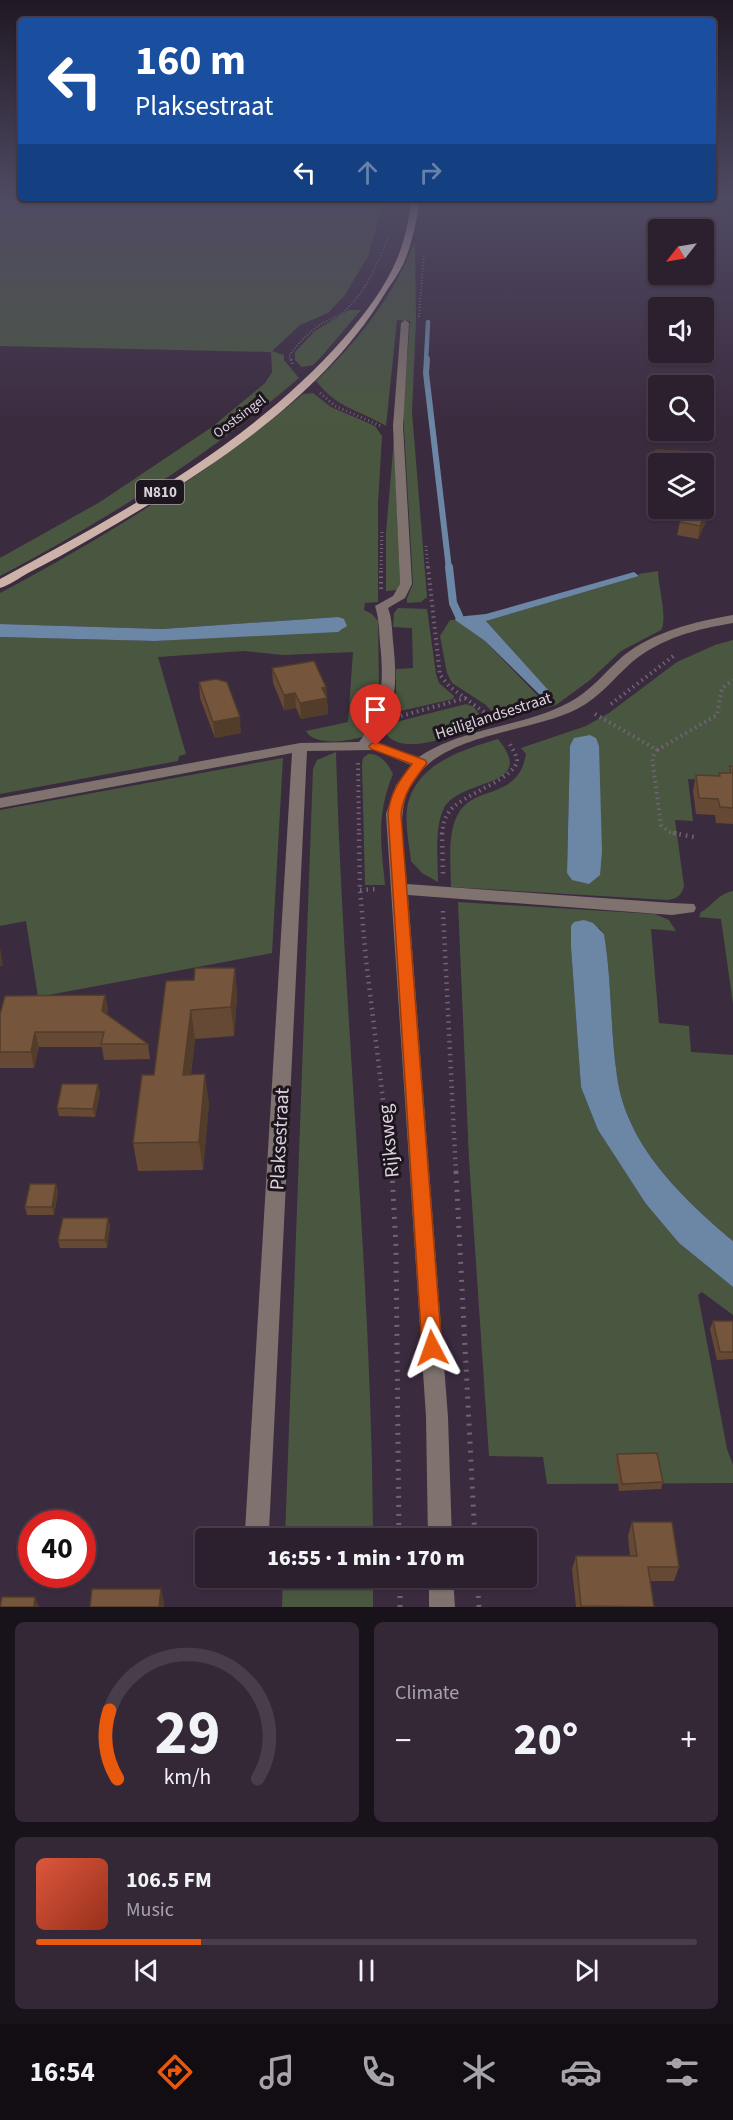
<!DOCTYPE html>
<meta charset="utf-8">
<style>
body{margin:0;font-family:"Source Sans 3",sans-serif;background:#342837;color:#f1f3f6;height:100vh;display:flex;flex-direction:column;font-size:22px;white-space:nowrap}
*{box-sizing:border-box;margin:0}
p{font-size:20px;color:#a6a3aa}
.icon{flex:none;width:33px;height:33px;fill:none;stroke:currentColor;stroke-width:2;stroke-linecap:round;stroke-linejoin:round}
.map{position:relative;height:1607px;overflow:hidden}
.details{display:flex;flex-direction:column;gap:15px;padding:15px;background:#18121a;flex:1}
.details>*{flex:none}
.guide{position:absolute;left:18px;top:18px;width:698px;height:183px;border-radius:6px;box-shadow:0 2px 4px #0004,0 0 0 2px #483e4b;background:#1a4fa0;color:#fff;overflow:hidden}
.needle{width:39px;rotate:239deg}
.controls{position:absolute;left:648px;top:219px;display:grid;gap:12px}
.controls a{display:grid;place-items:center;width:66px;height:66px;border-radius:6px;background:#2c202f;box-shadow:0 2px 4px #0004,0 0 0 2px #483e4b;font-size:30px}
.speed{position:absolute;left:18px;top:1510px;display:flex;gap:12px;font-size:30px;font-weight:700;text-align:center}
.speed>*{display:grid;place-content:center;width:78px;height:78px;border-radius:50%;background:#2c202f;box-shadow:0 2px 4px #0004,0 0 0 2px #483e4b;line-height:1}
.speed .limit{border:9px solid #d22;background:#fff;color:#111}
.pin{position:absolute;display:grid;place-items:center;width:51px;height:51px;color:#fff;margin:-62px -26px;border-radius:50% 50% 50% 0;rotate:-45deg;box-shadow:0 0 6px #0007}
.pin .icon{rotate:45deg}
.me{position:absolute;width:66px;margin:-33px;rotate:356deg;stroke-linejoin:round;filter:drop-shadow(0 0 4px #0008)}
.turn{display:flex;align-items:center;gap:21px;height:126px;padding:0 18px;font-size:27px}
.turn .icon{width:78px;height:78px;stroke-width:2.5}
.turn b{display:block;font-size:42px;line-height:51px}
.lanes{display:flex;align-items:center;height:57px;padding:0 18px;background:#0003;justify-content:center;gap:30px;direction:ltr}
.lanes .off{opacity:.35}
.big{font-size:45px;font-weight:800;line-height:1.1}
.details .widget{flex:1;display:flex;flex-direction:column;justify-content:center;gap:9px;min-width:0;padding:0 21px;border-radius:9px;background:#342837}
.details .dial{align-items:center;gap:0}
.dial svg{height:156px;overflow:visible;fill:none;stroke:#483e4b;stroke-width:7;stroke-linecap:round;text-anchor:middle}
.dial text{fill:#f1f3f6;stroke:none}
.song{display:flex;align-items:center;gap:18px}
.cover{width:72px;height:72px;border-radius:9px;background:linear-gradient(135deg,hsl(10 70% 55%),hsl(10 70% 35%))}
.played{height:6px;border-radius:3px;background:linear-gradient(90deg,#ea580c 25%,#483e4b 25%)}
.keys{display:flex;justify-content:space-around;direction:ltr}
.heat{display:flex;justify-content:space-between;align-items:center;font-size:33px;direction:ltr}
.details .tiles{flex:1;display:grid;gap:15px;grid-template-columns:1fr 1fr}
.widget:last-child{grid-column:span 2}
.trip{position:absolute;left:195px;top:1528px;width:342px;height:60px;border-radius:6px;background:#2c202f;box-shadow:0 2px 4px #0004,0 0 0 2px #483e4b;font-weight:800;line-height:60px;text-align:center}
.tabs{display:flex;height:96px;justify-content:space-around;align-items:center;background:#120d13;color:#a6a3aa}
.tabs .icon{width:42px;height:42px}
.tabs .current{color:#ea580c}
.tabs b{font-size:27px;color:#f1f3f6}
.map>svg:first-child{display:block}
</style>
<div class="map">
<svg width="733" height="1607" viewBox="0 0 733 1607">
<rect width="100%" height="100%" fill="#3b2b3f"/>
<path fill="#4a5740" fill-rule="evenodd" d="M0 198H385L368 256 345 295 328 313 300 325 272 351 284 355V360L299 378C207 457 106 520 0 576V558L100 502 212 427 265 383 272 372 271 352 0 346Z
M415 241 416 321 412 412 427 597 421 602 407 603V598L413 584 403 411 410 321 397 320 386 426C358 409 339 410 316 381 359 340 393 297 415 241Z
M349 310H361L321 357 313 365 302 367 295 360V352L315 331Z
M313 393 331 407 375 426 382 436 378 503V602L365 603 364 610 372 614 378 621 379 686 377 716 365 736C350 741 315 747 306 731L348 722 353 652 283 655 244 651 158 657 186 754 179 756 178 761 0 794V637L156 641 343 630 338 617 162 629 0 624V593C107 536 209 473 303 394Z
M394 439 400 584 398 590 386 591V533Z
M658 571C658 586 668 619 661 630L621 651 590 680 556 705 500 720 486 705 452 683 447 673 440 636 450 620H455L485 641 538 696 547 695 548 691 486 621 639 576V574Z
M398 608 427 609 436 674 439 683 454 696 453 699 396 712V669L413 668 412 628 393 627 394 613Z
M733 640V782L688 779 693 821 675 820 684 886C681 896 678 898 668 900L451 887C451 865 447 836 457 816 473 783 518 802 526 754L521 748 586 726 609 713 677 662 715 645ZM570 746 572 880 567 872Z
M466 704 474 707 486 724C462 731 406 758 387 735L392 723Z
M498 739C539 789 461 777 444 808 434 828 438 860 438 882L422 873 411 861C409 844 405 826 407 809 414 764 462 750 498 739Z
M336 752C343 1015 372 1277 373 1539H285L313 769 317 760Z
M368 754C381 753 388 764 393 774 376 815 381 843 385 885H365L362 764 363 758Z
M283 758 272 953 38 997 26 921 0 926V810Z
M733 891V1004L721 919 699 917 701 912C714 905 716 895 733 891Z
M458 902 655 914 669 920 676 931 651 929 659 1023 689 1026 691 1052 733 1055V1241C682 1198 626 1145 617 1076 610 1029 612 981 604 934L599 928 571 926V947L581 1087 598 1130 646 1204 679 1243 733 1287V1315L702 1292 698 1295 727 1449 733 1465V1483L547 1484 543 1457 489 1456 469 1159Z
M283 1578H373V1607H282Z"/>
<path fill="#6c86a5" d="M634 572 639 576 486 621 549 691 542 697 485 641 455 620 456 617 486 614Z
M338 617 344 619 347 626 338 632 155 641 0 637V624L162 629Z
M590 735 596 738 599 746 602 851 600 875 589 884 572 880 567 873 570 746 574 738Z
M584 920 593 923 604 934C612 981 610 1029 617 1076 626 1145 682 1198 733 1241V1287L679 1243 646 1204 598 1130 581 1087 571 947V926L574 922Z"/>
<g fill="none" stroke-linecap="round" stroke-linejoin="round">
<path stroke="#6c86a5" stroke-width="4.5" d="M426 361 428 322"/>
<path stroke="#6c86a5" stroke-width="6" d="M427 359 426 373 449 569"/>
<path stroke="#6c86a5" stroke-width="8" d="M449 567 453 603 459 616"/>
<path stroke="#726476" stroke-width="2" stroke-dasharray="1 2" stroke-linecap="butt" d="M419 317 424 253
M291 361 289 356C297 345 307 334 318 326 327 320 338 317 346 310 366 291 378 263 388 238"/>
<path stroke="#726476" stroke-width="3" stroke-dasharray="1 3" stroke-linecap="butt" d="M291 359 293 365
M320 393 335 406 381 426
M426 546 428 569
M381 569 382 530"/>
<path stroke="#726476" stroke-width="4" stroke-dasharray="1.5 4" stroke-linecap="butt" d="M428 567 440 675 450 687 488 715
M381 589V567
M611 704 676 654
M595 714 657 750 652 758 661 825 670 832 680 834
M401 716 466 698
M657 750 717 715 722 688 733 680
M358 763 359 834
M442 834C443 826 444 818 449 812 460 795 519 778 517 759 516 754 511 747 509 742"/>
<path stroke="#726476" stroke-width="4.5" stroke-dasharray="1.5 5" stroke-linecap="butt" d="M359 833 360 890 366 960 392 1174
M442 833 443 874
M673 833 694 837
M360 890 379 889
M443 911 456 1174"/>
<path stroke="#726476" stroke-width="5" stroke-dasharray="2 7" stroke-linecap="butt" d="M392 1172 396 1247 399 1539
M456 1172 475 1539
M400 1578V1607
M477 1578 479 1607"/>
<path fill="#80726e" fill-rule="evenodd" d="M405 320 409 323 403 426 412 584 405 598 388 608C392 618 392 630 393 641 397 677 398 712 374 742L419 757C464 727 520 728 568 703 590 692 605 672 623 656 655 631 694 622 733 615V623C697 629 661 638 632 662 614 678 599 698 577 709 528 734 440 732 411 785 395 814 405 853 407 884L672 903 694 904 696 908 694 912 672 915 408 895 448 1417 452 1539H428L426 1417 386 814 396 785 411 765 374 750 307 751 269 1531 266 1539H248L245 1531 292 753 0 808V798L300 743 359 742C383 713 384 679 380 643 379 631 379 618 375 606L393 596 400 584 393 426 401 323Z
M429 1578H453L455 1607H429Z"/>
<path fill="#cdb2a9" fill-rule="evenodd" d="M412 198H420C417 219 413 240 405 260 400 272 391 284 384 295 318 403 200 476 92 538 71 550 50 562 28 573 19 578 10 585 0 588V579C122 513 251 444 344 338 364 315 385 288 397 259 405 240 409 219 412 198Z"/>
</g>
<path fill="#654934" d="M656 450 658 464V508H708L706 522 698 539 677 535 681 517H659L651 468 652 455H656Z
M272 668 326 687 328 714 301 719 296 708 284 710 273 683Z
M199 682 241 733 215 738 200 698Z
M730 766H733V824L716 823 715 815 696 814 693 790 696 775 719 776V773H728Z
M235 968 237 997 234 1036 195 1039 191 1074 209 1103 203 1170 138 1171 133 1143 154 1075 194 980Z
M105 995 108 1010 107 1014 148 1044 150 1059 104 1060 102 1047H39L34 1068H0V1014Z
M100 1092 95 1117 59 1116 57 1108Z
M56 1184 58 1192 54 1215H27L25 1207Z
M110 1226 107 1248H60L58 1240Z
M713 1321H733V1359L717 1360 710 1329Z
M617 1454 663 1482 661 1489 619 1491 615 1462Z
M632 1522 679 1567 674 1581H650L654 1607H576L572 1569 576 1556H630L628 1536Z"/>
<path fill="#523c2a" d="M708 508 706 522 698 539 700 526Z
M326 687 328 714 301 719 300 703 322 688Z
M295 693 296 708 284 710V695Z
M240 717 241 733 215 738 213 722Z
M0 947 3 966H0Z
M235 968 237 997 234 1036 231 1007Z
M105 995 108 1010 105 1026 102 1011Z
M191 1010 195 1039 187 1103 183 1075Z
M35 1032 39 1047 34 1068 31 1052Z
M205 1074 209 1103 203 1170 199 1142Z
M98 1084 100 1092 95 1117 93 1109Z
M56 1184 58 1192 54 1215 52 1207Z
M108 1218 110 1226 107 1248 105 1240Z
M161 1589 164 1602V1607H159Z
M35 1597 39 1607H34Z"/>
<path fill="#75553c" stroke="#523c2a" stroke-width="1.5" d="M656 450 695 452 698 464H658V487L652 455H657Z
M704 488 708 508 700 526 680 522 683 508H704Z
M314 661 326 687 322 688 327 698 300 703 295 693 284 695 272 668Z
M216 679 227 682 240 717 213 722 199 682Z
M730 766H733V808L720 807 718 799 699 798 696 775 720 776 719 773H731Z
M195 968H235L231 1007 191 1010 183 1075 205 1074 199 1142 133 1143 142 1075H154L166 981 194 980Z
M105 995 102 1011 148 1044H101L104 1032H35L31 1052H0V1014L5 996Z
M62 1084H98L93 1109 57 1108Z
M30 1184H56L52 1207H25Z
M63 1218H108L105 1240H58Z
M713 1321H733V1352H720Z
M657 1453 663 1482 622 1484 617 1454Z
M632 1522H672L679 1567H648L654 1607 581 1606 576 1556H637Z
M92 1589H161L159 1607H90Z
M2 1597H35L34 1607H0Z"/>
<linearGradient id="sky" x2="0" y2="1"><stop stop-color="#201823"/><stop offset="0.47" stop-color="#4f4a63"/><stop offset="1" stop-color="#4f4a63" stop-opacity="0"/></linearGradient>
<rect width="733" height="423" fill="url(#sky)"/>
<path fill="#ea580c" stroke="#983908" stroke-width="1.5" d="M376 742 425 760 427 763C414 780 404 792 401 814L442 1348 439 1355 432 1358 425 1355 422 1348 388 814C390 793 399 781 412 764L371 749 369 746 371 744Z"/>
<g text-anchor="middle" stroke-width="6" stroke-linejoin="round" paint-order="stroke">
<g font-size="14" fill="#dcd2de" stroke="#1e161f">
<text transform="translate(239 416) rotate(-37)" y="5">Oostsingel</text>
</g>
<rect fill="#1e161f" stroke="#a39aa5" stroke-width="1.5" x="136" y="480" width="48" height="24" rx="4.5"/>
<g font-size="15" font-weight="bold" fill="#dcd2de">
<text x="160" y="497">N810</text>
</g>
<g font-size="16" fill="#dcd2de" stroke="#1e161f">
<text transform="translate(493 715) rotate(-18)" y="6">Heiliglandsestraat</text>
</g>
<g font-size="20" fill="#dcd2de" stroke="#1e161f">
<text transform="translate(279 1139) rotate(-87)" y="7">Plaksestraat</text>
<text transform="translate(388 1141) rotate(-96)" y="7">Rijksweg</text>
</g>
</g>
</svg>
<div class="controls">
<a><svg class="needle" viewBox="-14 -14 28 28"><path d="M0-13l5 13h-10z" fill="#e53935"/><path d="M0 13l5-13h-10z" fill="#a6a3aa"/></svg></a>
<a><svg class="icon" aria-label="sound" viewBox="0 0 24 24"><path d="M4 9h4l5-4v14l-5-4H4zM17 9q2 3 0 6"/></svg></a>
<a><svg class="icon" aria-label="search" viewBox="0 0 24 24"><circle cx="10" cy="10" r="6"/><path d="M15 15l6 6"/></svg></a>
<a><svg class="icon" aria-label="layers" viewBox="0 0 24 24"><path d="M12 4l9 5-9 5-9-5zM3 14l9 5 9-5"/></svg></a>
</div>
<div class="speed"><div class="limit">40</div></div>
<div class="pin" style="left:376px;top:746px;background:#d93025"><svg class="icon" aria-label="arrive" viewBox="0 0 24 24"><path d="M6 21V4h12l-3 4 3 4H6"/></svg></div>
<svg class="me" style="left:432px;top:1348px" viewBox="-20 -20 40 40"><path d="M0-17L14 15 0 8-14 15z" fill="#ea580c" stroke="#fff" stroke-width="4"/></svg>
<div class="trip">16:55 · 1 min · 170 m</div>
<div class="guide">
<div class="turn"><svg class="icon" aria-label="left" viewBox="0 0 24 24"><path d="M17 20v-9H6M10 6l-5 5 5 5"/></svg><div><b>160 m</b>Plaksestraat</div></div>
<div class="lanes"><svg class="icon" aria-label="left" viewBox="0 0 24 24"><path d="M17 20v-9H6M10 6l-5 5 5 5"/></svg><svg class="icon off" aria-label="ahead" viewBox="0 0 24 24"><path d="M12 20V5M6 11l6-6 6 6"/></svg><svg class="icon off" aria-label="right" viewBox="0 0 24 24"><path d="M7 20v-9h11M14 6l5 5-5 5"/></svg></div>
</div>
</div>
<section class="details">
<div class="tiles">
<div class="widget dial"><svg viewBox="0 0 100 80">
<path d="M14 69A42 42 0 1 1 86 69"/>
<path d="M14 69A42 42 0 0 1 10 34" stroke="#ea580c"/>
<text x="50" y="56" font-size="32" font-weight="700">29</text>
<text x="50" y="72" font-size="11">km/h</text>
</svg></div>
<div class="widget"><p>Climate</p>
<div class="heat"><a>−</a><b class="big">20°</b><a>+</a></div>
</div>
<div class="widget">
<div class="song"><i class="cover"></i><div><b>106.5 FM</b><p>Music</p></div></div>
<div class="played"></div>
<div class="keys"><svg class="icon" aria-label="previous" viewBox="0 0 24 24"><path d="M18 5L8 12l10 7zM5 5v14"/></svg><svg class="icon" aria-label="pause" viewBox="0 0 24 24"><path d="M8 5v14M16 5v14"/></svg><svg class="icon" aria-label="next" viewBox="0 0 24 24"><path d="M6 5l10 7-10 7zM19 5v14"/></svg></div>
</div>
</div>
</section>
<nav class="tabs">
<b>16:54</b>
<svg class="icon current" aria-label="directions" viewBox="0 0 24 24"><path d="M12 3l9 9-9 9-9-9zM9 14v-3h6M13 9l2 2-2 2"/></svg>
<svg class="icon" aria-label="music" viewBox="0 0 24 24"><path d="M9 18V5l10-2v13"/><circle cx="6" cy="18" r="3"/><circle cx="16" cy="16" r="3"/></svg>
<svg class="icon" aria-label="phone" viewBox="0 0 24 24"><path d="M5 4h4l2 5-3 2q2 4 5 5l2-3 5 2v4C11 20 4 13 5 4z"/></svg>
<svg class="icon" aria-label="climate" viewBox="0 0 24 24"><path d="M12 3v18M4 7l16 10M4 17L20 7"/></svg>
<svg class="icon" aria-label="car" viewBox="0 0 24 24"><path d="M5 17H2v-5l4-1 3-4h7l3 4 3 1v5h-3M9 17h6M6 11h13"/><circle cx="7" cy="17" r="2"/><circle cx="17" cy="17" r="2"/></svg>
<svg class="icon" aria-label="filters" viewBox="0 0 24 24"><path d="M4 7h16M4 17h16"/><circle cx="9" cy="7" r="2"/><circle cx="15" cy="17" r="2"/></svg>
</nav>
